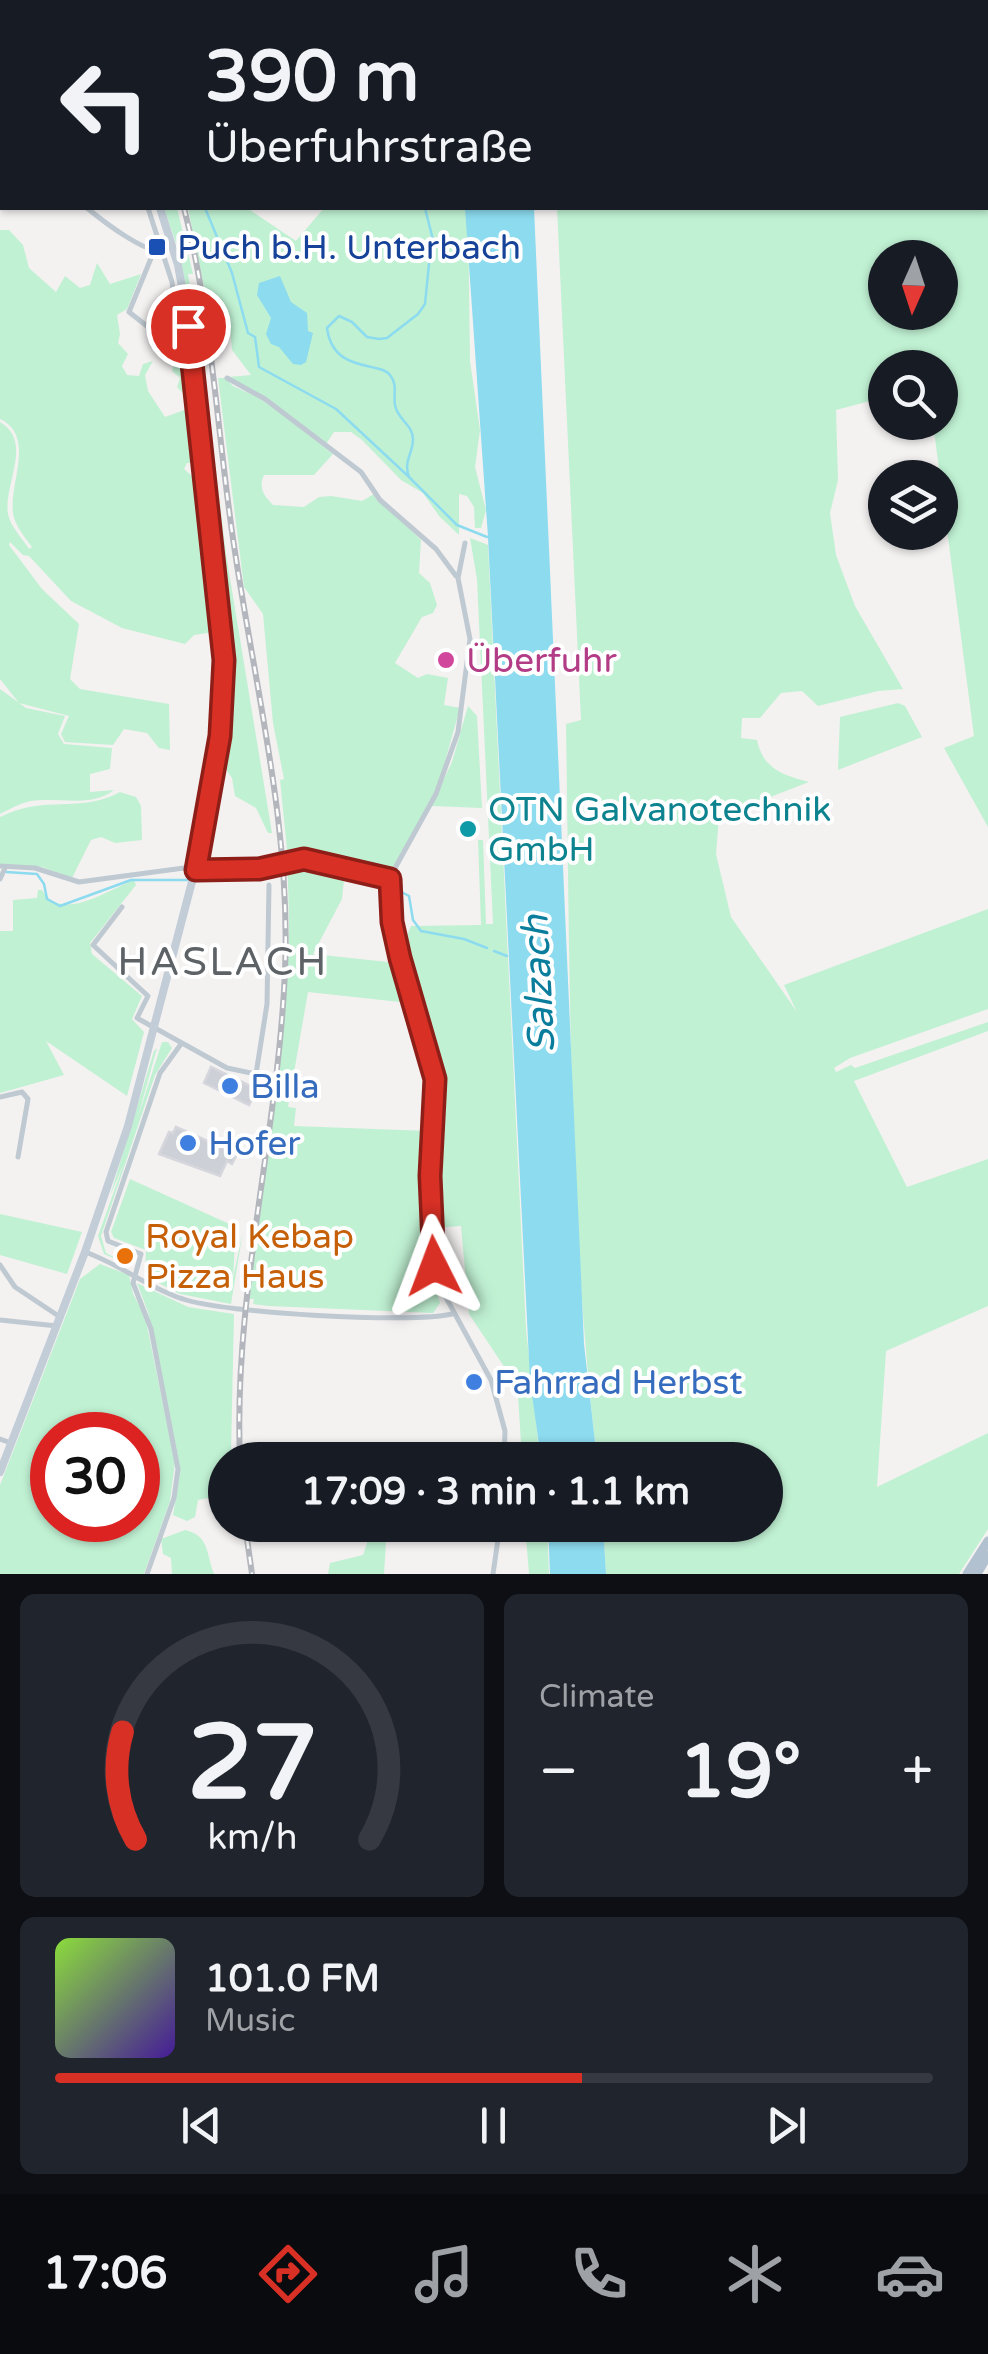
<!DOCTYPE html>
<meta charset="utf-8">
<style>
body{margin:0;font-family:"Varela Round",sans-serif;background:#20242c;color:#f1f3f6;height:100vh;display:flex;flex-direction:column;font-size:38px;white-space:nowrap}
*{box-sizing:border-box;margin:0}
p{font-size:32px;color:#9ea1a6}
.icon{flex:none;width:55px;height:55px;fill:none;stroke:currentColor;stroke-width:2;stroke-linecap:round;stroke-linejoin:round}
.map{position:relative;height:1574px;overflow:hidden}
.drawer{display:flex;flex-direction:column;gap:20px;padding:20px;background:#0d0f14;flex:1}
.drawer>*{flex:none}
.guide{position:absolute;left:0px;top:0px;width:990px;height:210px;box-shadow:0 2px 8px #0004;background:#171b24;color:#f1f3f6;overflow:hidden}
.needle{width:65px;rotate:183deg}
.buttons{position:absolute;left:868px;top:240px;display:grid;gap:20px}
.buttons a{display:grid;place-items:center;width:90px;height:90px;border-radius:50%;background:#171b24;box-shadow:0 2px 8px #0004;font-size:50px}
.speed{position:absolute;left:30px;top:1412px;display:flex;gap:20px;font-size:50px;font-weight:700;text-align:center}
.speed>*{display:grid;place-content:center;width:130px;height:130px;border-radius:50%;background:#171b24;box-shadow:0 2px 8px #0004;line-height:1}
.speed .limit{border:15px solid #d22;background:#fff;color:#111}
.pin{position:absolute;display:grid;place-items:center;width:85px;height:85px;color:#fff;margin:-42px;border:5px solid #fff;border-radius:50%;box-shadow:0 2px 10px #0007}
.me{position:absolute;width:110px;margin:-55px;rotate:357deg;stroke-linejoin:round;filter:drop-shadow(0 0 8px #0008)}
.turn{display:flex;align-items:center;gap:35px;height:210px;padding:0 40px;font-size:45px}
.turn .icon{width:130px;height:130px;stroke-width:2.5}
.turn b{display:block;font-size:70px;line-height:85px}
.big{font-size:75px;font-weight:700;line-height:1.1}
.drawer .widget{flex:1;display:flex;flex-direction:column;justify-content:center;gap:15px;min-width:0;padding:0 35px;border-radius:15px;background:#20242c}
.drawer .dial{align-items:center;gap:0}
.dial svg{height:260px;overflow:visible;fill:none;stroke:#363941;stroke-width:7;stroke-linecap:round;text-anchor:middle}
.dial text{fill:#f1f3f6;stroke:none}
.song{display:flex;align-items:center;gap:30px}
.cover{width:120px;height:120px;border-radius:15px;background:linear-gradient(135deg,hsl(90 70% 55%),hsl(260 70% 35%))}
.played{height:10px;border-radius:5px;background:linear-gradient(90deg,#d93025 60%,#363941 60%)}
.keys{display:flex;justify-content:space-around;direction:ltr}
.heat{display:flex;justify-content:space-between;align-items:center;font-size:55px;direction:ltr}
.drawer .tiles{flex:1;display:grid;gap:20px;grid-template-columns:1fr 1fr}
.widget:last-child{grid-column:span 2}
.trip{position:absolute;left:208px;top:1442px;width:575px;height:100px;border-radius:50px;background:#171b24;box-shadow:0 2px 8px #0004;font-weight:700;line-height:100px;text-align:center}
.menu{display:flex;height:160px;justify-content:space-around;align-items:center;background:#090b0e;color:#9ea1a6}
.menu .icon{width:70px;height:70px}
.menu .current{color:#d93025}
.menu b{font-size:45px;color:#f1f3f6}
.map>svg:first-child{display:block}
</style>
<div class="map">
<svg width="988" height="1574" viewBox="0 0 988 1574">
<rect width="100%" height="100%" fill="#f4f1f1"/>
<path fill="#c0f1d3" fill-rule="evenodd" d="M988 4V827L944 748 974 736 933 423 940 422V368H885V397L836 410 838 480 830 513 836 555 855 606 903 689 878 691 818 706 802 691 781 693 760 718H742L741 738 757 740C763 769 783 775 809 782L719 817 716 854 731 917 797 1012 784 985 988 909V1009L850 1058 834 1068 836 1072 851 1065 855 1068 988 1022V1031L854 1081 907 1187 988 1159V1306L886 1351 877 1487 988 1433V1529L959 1574H606L603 1525H765V1460H597C568 1217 570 969 566 724L581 720 557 208H988ZM885 258H940V312H885Z
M164 208H177L193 274H188L202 355 226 554 272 833H268L256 808 235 796 232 778 220 761 228 661 193 325 180 255Z
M188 208H247L296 241 324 208H468L470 361 480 430 475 467 486 510 481 528H475L474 507 467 496 459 494V535L439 516 423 493 401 480 362 440 351 432H334L326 444 228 377 251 375 232 350 230 328 212 327Z
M0 230H9L23 245 29 268 56 292 65 276 80 288 90 285 97 263 110 284 141 274 127 309 117 315 120 334 118 343 128 354 122 366 127 375 139 376 143 364 153 361 145 375 148 391 165 417 187 409 186 396 177 387 180 378 172 371 175 355C191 375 192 435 195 463H187L184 469 199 482 214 632 194 635 185 644 122 628 71 601 29 556 23 555 10 542 9 545 42 589 79 624 70 679 80 689 169 704 170 750 159 748 147 733 124 729 113 745 65 742 61 734 69 716 19 703 0 679V422C34 442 3 485 8 514 10 526 23 539 29 549L32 547C24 536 15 526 13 513 9 483 36 436 0 419Z
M218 378H225L233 386 264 400 333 454 314 475H264C258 488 264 496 273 505L304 507 319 497 331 496 362 501 374 494 421 540 419 573 430 583 437 605 433 613 422 617 395 663 418 678 427 674 448 678 444 705 460 708 439 783 396 865 385 875 303 856 288 859 280 780 284 779 273 723 263 614 244 587Z
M470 538 488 545 526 1329 540 1460H522L517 1378 511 1377 469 1314 461 1226 435 1228V1154L442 1099 434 1048 411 989 402 947 411 926 481 925 478 840H483L486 924H493L477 579Z
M0 689 26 708 65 716 58 734 64 744 112 748 110 769 90 774V792L114 790C92 808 58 797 31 801 20 803 10 809 0 814Z
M898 703 905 706 922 737 838 770 840 717Z
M468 706 477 716 482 808 431 806 452 762Z
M120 792 136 797 141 806 142 840 115 843 101 837 91 840 72 878 42 867 0 864V817C46 794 79 814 120 792Z
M302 864 386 883 387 890 344 879 342 899 313 954 397 963 409 1003 308 992 288 1107 296 1108 294 1126 428 1131C425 1187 423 1249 440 1303L433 1313 269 1306 253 1304 254 1299H248C264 1155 297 1012 287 866Z
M134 880 136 885 90 943 92 954 142 996 132 1019 144 1032 127 1096 46 1041 64 1075 0 1093V931H13V900L37 898 38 890H42C61 923 106 891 134 880Z
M162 1042H168L172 1048 155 1075 101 1236 106 1253 127 1264 104 1254 98 1236 124 1163 110 1196 154 1051 157 1048 137 1120Z
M130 1179 236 1227 233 1278 243 1231 231 1304 180 1294 145 1276 146 1250 114 1238 111 1232Z
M0 1214 82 1232 67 1274 0 1255Z
M100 1264 129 1275 133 1294 145 1316 175 1463 170 1501 144 1574H0V1485L80 1279ZM52 1435H138V1520H52Z
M137 1283 188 1307 234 1314 231 1453 229 1460H225V1495L198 1500 195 1517 187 1521 173 1515 179 1480 178 1456 148 1312Z
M373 1525 387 1527 384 1574H328L330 1563 363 1555Z
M525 1525H547L549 1574H529Z
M185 1530C210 1536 206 1554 214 1574H172L171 1558 163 1554 161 1539Z"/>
<path fill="#8cdbef" d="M465 208H534L584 1344 597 1460H541L530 1380 488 537Z
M280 276 291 302 307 313 308 331 313 333 306 362 301 365 293 364 279 347 271 344 266 334 271 318 257 295 259 283Z
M548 1525H603L606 1574H550Z"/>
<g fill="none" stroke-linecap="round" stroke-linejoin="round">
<path stroke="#8cdbef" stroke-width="2.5" d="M50 0 51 2
M410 0 411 2
M205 208 232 273 248 333 255 337 259 367 336 409 408 476
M425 208 434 244 430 254 425 304 418 314 387 338 379 339 367 337 352 322 339 316 327 328C333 374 380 361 390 375 398 385 393 394 395 405 397 419 413 425 413 439 413 454 403 461 409 477L457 525 487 537
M327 870 386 886
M6 872 37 874 44 884 47 899 60 906 131 880H187
M195 879C232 876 291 860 321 870
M394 888 409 896 413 920 421 931 464 939 487 948
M494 951 507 956"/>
</g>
<path fill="#cdd0d6" stroke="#d5d7dd" stroke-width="2.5" d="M211 1067 257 1089 249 1105 204 1083Z
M176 1127 237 1154 232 1164 227 1161 220 1176 159 1154 169 1132 173 1133Z"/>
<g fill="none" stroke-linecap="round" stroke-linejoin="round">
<path stroke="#bfc9d1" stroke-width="5" d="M1 0 2 9
M0 19 2 18
M0 99 2 93
M87 208C104 222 143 252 164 252
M148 208 172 282 181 347 175 348 129 312 154 251
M227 378 265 399 361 472 380 500 436 549 456 576
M0 866 35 868 79 882 184 868 222 873 259 869 298 859 389 879
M0 879 5 868
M389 879 391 922 400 958 435 1079 430 1176 437 1281 491 1380 505 1431 504 1460
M389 879 436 794 458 732 470 639 458 578 465 543
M122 907 93 945 148 996 137 1018 227 1068 256 1074 267 1004 269 885
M0 1097 22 1092 28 1099 18 1157
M85 1252C120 1264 148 1288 183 1299 223 1313 412 1324 452 1314
M0 1265 15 1287 60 1317
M0 1320 57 1326
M0 1439 11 1443
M147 1574 174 1498 178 1469 151 1329 133 1283 141 1254 108 1241 106 1232 160 1073 181 1044
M493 1574 500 1525"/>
<path stroke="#c2cdd8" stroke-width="8" d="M29 0 31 2
M76 0 77 2
M195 2 199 0
M0 1472 85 1252 128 1126 194 874 220 736 223 661 189 326 178 265 160 208"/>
<path stroke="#b1c1d0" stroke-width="9" d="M967 1574 988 1541
M977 1574 988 1555"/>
<defs>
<path id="rail" d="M101 0 102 2
M184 208C213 320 217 437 235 552 256 692 291 828 285 971 278 1136 233 1294 240 1460
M245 1525 252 1574"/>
</defs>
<use href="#rail" stroke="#b3b6bc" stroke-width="6"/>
<use href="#rail" stroke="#fff" stroke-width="2.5" stroke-dasharray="8" stroke-linecap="butt"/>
</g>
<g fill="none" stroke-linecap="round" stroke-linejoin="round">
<defs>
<path id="route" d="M188 326 224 660 220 736 196 870 259 869 304 859 390 879 392 922 400 958 435 1079 430 1176 434 1266"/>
</defs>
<use href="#route" stroke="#8d1f18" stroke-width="25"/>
<use href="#route" stroke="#d93025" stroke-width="18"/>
</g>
<rect fill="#1a4fb4" stroke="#fff" stroke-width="4" x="147" y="237" width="20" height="20" rx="5"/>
<circle fill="#d1479c" stroke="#fff" stroke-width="4" cx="446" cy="660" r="10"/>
<circle fill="#0f9aa8" stroke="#fff" stroke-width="4" cx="468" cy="829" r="10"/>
<g fill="#3f7fe0" stroke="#fff" stroke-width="4">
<circle cx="230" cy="1086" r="10"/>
<circle cx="188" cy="1143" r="10"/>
<circle cx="474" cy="1382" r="10"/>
</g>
<circle fill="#e8710a" stroke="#fff" stroke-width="4" cx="125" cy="1256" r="10"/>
<g text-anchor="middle" stroke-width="8" stroke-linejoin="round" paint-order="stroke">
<g font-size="35" fill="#164399" stroke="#fff" text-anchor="start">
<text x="177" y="259">Puch b.H. Unterbach</text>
</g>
<g font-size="35" fill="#b23c85" stroke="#fff" text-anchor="start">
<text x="466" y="672">Überfuhr</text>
</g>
<g font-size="35" fill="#0d838f" stroke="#fff" text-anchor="start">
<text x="488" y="821">OTN Galvanotechnik<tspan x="488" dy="40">GmbH</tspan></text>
</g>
<g font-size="35" fill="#366cbe" stroke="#fff" text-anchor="start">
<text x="250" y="1098">Billa</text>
<text x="208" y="1155">Hofer</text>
<text x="494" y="1394">Fahrrad Herbst</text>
</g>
<g font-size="35" fill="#c56008" stroke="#fff" text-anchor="start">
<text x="145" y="1248">Royal Kebap<tspan x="145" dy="40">Pizza Haus</tspan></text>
</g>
<g font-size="38" font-style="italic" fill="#097d9b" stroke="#fff">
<text transform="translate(538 984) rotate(-93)" y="13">Salzach</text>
</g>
<g font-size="40" letter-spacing="2.5" fill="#5d6267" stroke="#fff">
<text x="223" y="975">HASLACH</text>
</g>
</g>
</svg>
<div class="buttons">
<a><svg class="needle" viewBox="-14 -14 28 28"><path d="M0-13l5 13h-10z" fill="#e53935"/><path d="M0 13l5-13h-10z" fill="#9ea1a6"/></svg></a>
<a><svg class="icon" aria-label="search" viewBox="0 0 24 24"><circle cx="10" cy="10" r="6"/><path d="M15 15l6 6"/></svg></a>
<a><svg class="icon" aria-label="layers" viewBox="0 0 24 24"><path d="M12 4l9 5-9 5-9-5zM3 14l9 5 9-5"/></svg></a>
</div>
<div class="speed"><div class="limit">30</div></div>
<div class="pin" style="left:188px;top:326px;background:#d93025"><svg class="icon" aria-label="arrive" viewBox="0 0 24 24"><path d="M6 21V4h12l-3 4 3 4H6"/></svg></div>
<svg class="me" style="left:434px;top:1266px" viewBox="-20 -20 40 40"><path d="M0-17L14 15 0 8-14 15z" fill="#d93025" stroke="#fff" stroke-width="4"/></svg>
<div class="trip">17:09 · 3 min · 1.1 km</div>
<div class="guide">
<div class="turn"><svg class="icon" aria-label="left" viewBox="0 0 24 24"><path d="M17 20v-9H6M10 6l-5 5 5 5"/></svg><div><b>390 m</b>Überfuhrstraße</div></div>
</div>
</div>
<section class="drawer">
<div class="tiles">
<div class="widget dial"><svg viewBox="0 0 100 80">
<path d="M14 69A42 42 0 1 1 86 69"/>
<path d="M14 69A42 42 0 0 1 10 36" stroke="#d93025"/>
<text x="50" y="56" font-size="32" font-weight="700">27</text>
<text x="50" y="72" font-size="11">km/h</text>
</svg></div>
<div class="widget"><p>Climate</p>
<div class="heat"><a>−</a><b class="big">19°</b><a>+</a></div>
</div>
<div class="widget">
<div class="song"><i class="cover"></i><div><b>101.0 FM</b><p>Music</p></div></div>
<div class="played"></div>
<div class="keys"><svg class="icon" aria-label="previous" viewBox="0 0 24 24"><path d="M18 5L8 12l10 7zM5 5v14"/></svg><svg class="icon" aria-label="pause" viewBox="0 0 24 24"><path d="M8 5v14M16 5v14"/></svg><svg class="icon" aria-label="next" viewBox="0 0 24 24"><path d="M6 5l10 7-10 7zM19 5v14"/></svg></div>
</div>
</div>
</section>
<nav class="menu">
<b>17:06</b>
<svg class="icon current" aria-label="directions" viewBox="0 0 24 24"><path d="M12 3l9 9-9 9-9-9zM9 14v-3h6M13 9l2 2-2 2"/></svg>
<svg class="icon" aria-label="music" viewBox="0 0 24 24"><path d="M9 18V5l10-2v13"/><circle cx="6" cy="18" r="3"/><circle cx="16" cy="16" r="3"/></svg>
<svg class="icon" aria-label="phone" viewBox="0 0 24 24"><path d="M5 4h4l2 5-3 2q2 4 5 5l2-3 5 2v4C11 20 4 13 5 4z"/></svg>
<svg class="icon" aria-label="climate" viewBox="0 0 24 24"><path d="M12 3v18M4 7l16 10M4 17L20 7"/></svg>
<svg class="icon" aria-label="car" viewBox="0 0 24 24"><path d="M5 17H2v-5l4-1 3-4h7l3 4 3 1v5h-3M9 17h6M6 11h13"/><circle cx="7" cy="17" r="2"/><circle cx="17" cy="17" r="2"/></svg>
</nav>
